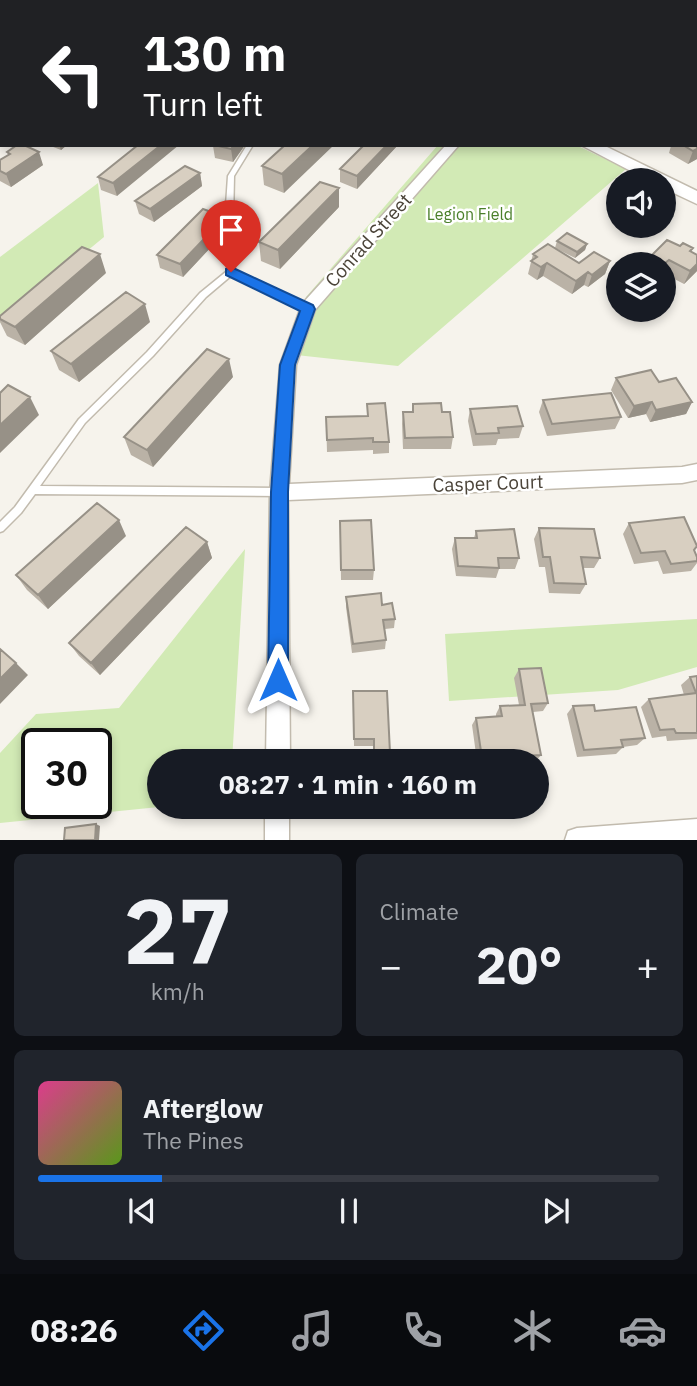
<!DOCTYPE html>
<meta charset="utf-8">
<style>
body{margin:0;font-family:"IBM Plex Sans",sans-serif;background:#20242c;color:#f1f3f6;height:100vh;display:flex;flex-direction:column;font-size:26px;white-space:nowrap}
*{box-sizing:border-box;margin:0}
p{font-size:23px;color:#9ea1a6}
.icon{flex:none;width:38px;height:38px;fill:none;stroke:currentColor;stroke-width:2;stroke-linecap:round;stroke-linejoin:round}
.map{position:relative;height:840px;overflow:hidden}
.side{display:flex;flex-direction:column;gap:14px;padding:14px;background:#0d0f14;flex:1}
.side>*{flex:none}
.top-card{position:absolute;left:0px;top:0px;width:698px;height:147px;box-shadow:0 4px 10px #0003;background:#202124;color:#fff;overflow:hidden}
.tools{position:absolute;left:606px;top:168px;display:grid;gap:14px}
.tools a{display:grid;place-items:center;width:70px;height:70px;border-radius:50%;background:#171b24;box-shadow:0 4px 10px #0003;font-size:35px}
.speed{position:absolute;left:21px;top:728px;display:flex;gap:14px;font-size:35px;font-weight:700;text-align:center}
.speed>*{display:grid;place-content:center;width:91px;height:91px;border-radius:50%;background:#171b24;box-shadow:0 4px 10px #0003;line-height:1}
.speed .limit{border:4px solid #111;border-radius:10px;background:#fff;color:#111}
.pin{position:absolute;display:grid;place-items:center;width:60px;height:60px;color:#fff;margin:-72px -30px;border-radius:50% 50% 50% 0;rotate:-45deg;box-shadow:0 0 7px #0007}
.pin .icon{rotate:45deg}
.me{position:absolute;width:77px;margin:-38px;rotate:0deg;stroke-linejoin:round;filter:drop-shadow(0 0 5px #0008)}
.turn{display:flex;align-items:center;gap:24px;height:147px;padding:0 28px;font-size:32px}
.turn .icon{width:91px;height:91px;stroke-width:2.5}
.turn b{display:block;font-size:49px;line-height:60px}
.big{font-size:52px;font-weight:700;line-height:1.1}
.side .tile{flex:1;display:flex;flex-direction:column;justify-content:center;gap:10px;min-width:0;padding:0 24px;border-radius:10px;background:#20242c}
.side .dial{align-items:center;gap:0}
.dial b{font-size:91px;line-height:1}
.song{display:flex;align-items:center;gap:21px}
.cover{width:84px;height:84px;border-radius:10px;background:linear-gradient(135deg,hsl(330 70% 55%),hsl(90 70% 35%))}
.played{height:7px;border-radius:4px;background:linear-gradient(90deg,#1a73e8 20%,#363941 20%)}
.keys{display:flex;justify-content:space-around;direction:ltr}
.heat{display:flex;justify-content:space-between;align-items:center;font-size:38px;direction:ltr}
.side .tiles{flex:1;display:grid;gap:14px;grid-template-columns:1fr 1fr}
.tile:last-child{grid-column:span 2}
.trip{position:absolute;left:147px;top:749px;width:402px;height:70px;border-radius:35px;background:#171b24;box-shadow:0 4px 10px #0003;font-weight:700;line-height:70px;text-align:center}
.tabs{display:flex;height:112px;justify-content:space-around;align-items:center;background:#090b0e;color:#9ea1a6}
.tabs .icon{width:49px;height:49px}
.tabs .selected{color:#1a73e8}
.tabs b{font-size:32px;color:#f1f3f6}
.map>svg:first-child{display:block}
</style>
<div class="map">
<svg width="697" height="840" viewBox="0 0 697 840">
<rect width="100%" height="100%" fill="#f6f3ec"/>
<path fill="#d2eab5" fill-rule="evenodd" d="M438 145H576L626 169 398 366 296 355 306 297Z
M98 183 104 237 0 323V257Z
M245 549 232 761H159V807L0 823V753L36 714 119 708ZM37 744H96V803H37Z
M697 619V667L618 690 449 701 445 634Z"/>
<g fill="none" stroke-linecap="round" stroke-linejoin="round">
<defs>
<path id="service" d="M247 145H253L234 176 233 220 235 271 311 306 312 308 311 310H305L232 275 206 297 153 356 85 423 40 486 279 488 282 489 284 492 282 495 279 496 35 494 21 513 3 531 0 532V522L15 507 79 419 147 352 200 293 227 271 225 220 228 176Z"/>
<path id="minor" d="M183 0H195L182 2Z
M541 0H555L540 2Z
M2 134V142L0 143V135Z
M446 145H459L315 310 296 365 289 484 682 467 697 464V480L682 483 288 500 290 761H266L270 492 280 365 302 304Z
M265 807H289V840H265Z
M697 819V840H565L568 831 577 828Z"/>
<path id="tertiary" d="M258 0H276L278 2H259Z
M581 145H603L697 191V204L663 188V180H648Z"/>
</defs>
<use href="#service" stroke="#c2bbae" stroke-width="3"/>
<use href="#minor" stroke="#c2bbae" stroke-width="3"/>
<use href="#tertiary" stroke="#c2bbae" stroke-width="3"/>
<use href="#service" fill="#fff" fill-rule="evenodd"/>
<use href="#minor" fill="#fff" fill-rule="evenodd"/>
<use href="#tertiary" fill="#fff" fill-rule="evenodd"/>
</g>
<path fill="#bab2a6" d="M131 0H163L160 2H131Z
M354 0H391V2H354Z
M445 0H489L485 2H445Z
M603 0H635V2H603Z
M2 74V95H0V75Z
M697 133V159L688 164 669 153 671 146 670 145H696Z
M48 145H67L61 150Z
M138 145 117 196 101 190 98 177Z
M245 145 233 162 215 158 213 146Z
M285 145 284 193 264 185 262 166Z
M364 145H398L357 189 340 182V169Z
M7 152 43 165 11 187 0 181V160L8 155Z
M200 173 202 186 154 222 139 214 135 201Z
M339 207 280 269 261 261 259 242Z
M225 217 227 230 183 277 160 268 157 255Z
M557 241 587 244 585 250 575 258 555 248Z
M680 246 693 248 691 252 697 255V271L684 284 663 273V264H648L651 256Z
M533 254 579 263 610 261 605 274 588 287 584 285 572 294 543 276 537 280 528 274Z
M106 273 25 345 7 336 0 322V316Z
M150 322 79 382 59 370 51 351Z
M233 377 153 467 131 455 124 437Z
M616 378 659 382 692 402 686 414 650 422 646 414 628 418 611 390Z
M543 400 621 417 615 429 547 436 539 412Z
M367 404 389 442V453L373 454V450L327 452 326 417 367 416Z
M413 404 442 412 453 437 451 449H403L402 424 403 412H412Z
M470 409 523 426 519 438 498 439 496 445 473 446 468 421Z
M340 521 374 570 373 580H341Z
M629 523 697 557V563L691 571 663 574 658 561 634 564 623 534Z
M539 528 600 558 594 568H583L586 584 580 594 549 593 545 567H539L534 539Z
M476 531 519 558 515 569H499L496 578 456 576 452 549 455 538H474Z
M126 536 48 609 27 590 16 575Z
M207 542 212 558 100 675 79 656 69 643Z
M346 597 382 605 395 619 394 628 385 629 386 640 385 649 352 653 346 607Z
M519 669 548 703 543 711 533 712 541 755 536 761H477L472 725 476 718 496 716V714L500 706 519 705 514 678Z
M697 676V739L667 741 666 736 652 738 641 707 649 699 684 695 681 685 690 677Z
M353 691 390 753 398 761H370L371 753H374L373 746H354Z
M573 706 595 711 645 738 637 745 623 747 616 754 577 757 567 714Z"/>
<path fill="#979187" d="M29 0H41L36 2H30Z
M144 0H163L160 2H145Z
M218 0H227V2H215Z
M459 0H489L485 2H459Z
M618 0H635V2H615Z
M59 145H67L61 150Z
M161 145H179L117 196 113 183Z
M234 145H245L233 162 231 149Z
M313 145H334L284 193 282 174Z
M387 145H398L357 189V176Z
M697 149V159L688 164 693 151Z
M39 152 43 165 11 187 6 174Z
M200 173 202 186 154 222 150 209Z
M339 188V207L280 269 278 250Z
M225 217 227 230 183 277 180 264Z
M587 244 585 250 575 258 577 252Z
M100 254 106 273 25 345 15 327Z
M610 261 605 274 588 287 592 275Z
M547 263 543 276 537 280 541 267Z
M697 264V271L684 284 690 271Z
M588 272 584 285 572 294 576 281Z
M145 304 150 322 79 382 71 364Z
M229 359 233 377 153 467 147 450Z
M30 397 39 415 0 453V425Z
M652 402 646 414 628 418 634 406Z
M692 402 686 414 650 422 656 410Z
M119 520 126 536 48 609 38 595Z
M207 542 212 558 100 675 91 663Z
M16 663 28 675 0 704V679Z
M96 824 100 826 99 840H95Z"/>
<path fill="#d8cfc1" stroke="#979187" stroke-width="2" d="M197 0H218L215 2H202Z
M367 0H390L387 2H373Z
M587 0H594L598 2H584Z
M2 74V85L0 84V75Z
M696 132 697 149 693 151 683 145H696Z
M17 145H24L39 152 6 174 0 171V160L10 154 7 152Z
M138 145H161L113 183 98 177Z
M214 145H234L231 149Z
M285 145H313L282 174 262 166Z
M364 145H387L357 176 340 169Z
M185 166 200 173 150 209 135 201Z
M320 182 339 188 278 250 259 242Z
M203 209 225 217 180 264 157 255Z
M567 233 587 244 577 252 557 241Z
M667 240 680 246 683 243 693 248 690 251 697 255V264L690 271 669 260 665 263 651 256Z
M548 244 579 263 594 252 610 261 592 275 588 272 576 281 547 263 541 267 531 261 537 257 533 254Z
M82 247 100 254 15 327 0 319V316Z
M126 292 145 304 71 364 51 351Z
M207 349 229 359 147 450 124 437Z
M651 370 659 382 676 378 692 402 656 410 652 402 634 406 616 378Z
M8 385 30 397 0 425V393Z
M611 393 621 417 552 424 543 400Z
M385 403 389 442H373V438L327 440 326 417 368 416 367 404Z
M441 403 442 412H450L453 437 405 438 403 412H413V404Z
M517 406 523 426 498 428 499 433 476 434 470 409Z
M97 503 119 520 38 595 16 575Z
M684 517 697 546 694 550 697 557V561L671 564 665 551 641 553 629 523Z
M371 520 374 570H341L340 521Z
M186 527 207 542 91 663 69 643Z
M539 528 594 529 600 558 581 557 586 584 554 583 550 557H543Z
M514 529 519 558H498L499 568 458 566 455 538H477L476 531Z
M381 593 382 605 392 603 395 619 383 620 386 640 353 644 346 597Z
M0 649 16 663 0 679Z
M541 668 548 703 531 704 541 755 482 758 476 718 502 716 500 706 525 705 519 669Z
M697 676V733H676L674 729 660 730 649 699 696 693 690 677Z
M353 691H387L390 753 397 752 398 761H371V753H374V739H354Z
M594 705 595 711 636 707 645 738 621 740 623 747 584 750 573 706Z
M96 824 95 840H64L65 828Z"/>
<path fill="#1a73e8" stroke="#114b97" stroke-width="2" d="M231 267 313 305 315 309 295 365 288 492V680L285 687 278 690 271 687 268 680 271 492 280 365 300 311 226 275V269Z"/>
<g text-anchor="middle" stroke-width="5" stroke-linejoin="round" paint-order="stroke">
<g font-size="16" fill="#4a7f2a" stroke="#fff">
<text x="470" y="220">Legion Field</text>
</g>
<g font-size="19" fill="#4b4439" stroke="#fff">
<text transform="translate(368 240) rotate(-48)" y="7">Conrad Street</text>
<text transform="translate(488 483) rotate(-2)" y="7">Casper Court</text>
</g>
</g>
</svg>
<div class="tools">
<a><svg class="icon" aria-label="sound" viewBox="0 0 24 24"><path d="M4 9h4l5-4v14l-5-4H4zM17 9q2 3 0 6"/></svg></a>
<a><svg class="icon" aria-label="layers" viewBox="0 0 24 24"><path d="M12 4l9 5-9 5-9-5zM3 14l9 5 9-5"/></svg></a>
</div>
<div class="speed"><div class="limit">30</div></div>
<div class="pin" style="left:231px;top:272px;background:#d93025"><svg class="icon" aria-label="arrive" viewBox="0 0 24 24"><path d="M6 21V4h12l-3 4 3 4H6"/></svg></div>
<svg class="me" style="left:278px;top:680px" viewBox="-20 -20 40 40"><path d="M0-17L14 15 0 8-14 15z" fill="#1a73e8" stroke="#fff" stroke-width="4"/></svg>
<div class="trip">08:27 · 1 min · 160 m</div>
<div class="top-card">
<div class="turn"><svg class="icon" aria-label="left" viewBox="0 0 24 24"><path d="M17 20v-9H6M10 6l-5 5 5 5"/></svg><div><b>130 m</b>Turn left</div></div>
</div>
</div>
<section class="side">
<div class="tiles">
<div class="tile dial"><b>27</b><p>km/h</p></div>
<div class="tile"><p>Climate</p>
<div class="heat"><a>−</a><b class="big">20°</b><a>+</a></div>
</div>
<div class="tile">
<div class="song"><i class="cover"></i><div><b>Afterglow</b><p>The Pines</p></div></div>
<div class="played"></div>
<div class="keys"><svg class="icon" aria-label="previous" viewBox="0 0 24 24"><path d="M18 5L8 12l10 7zM5 5v14"/></svg><svg class="icon" aria-label="pause" viewBox="0 0 24 24"><path d="M8 5v14M16 5v14"/></svg><svg class="icon" aria-label="next" viewBox="0 0 24 24"><path d="M6 5l10 7-10 7zM19 5v14"/></svg></div>
</div>
</div>
</section>
<nav class="tabs">
<b>08:26</b>
<svg class="icon selected" aria-label="directions" viewBox="0 0 24 24"><path d="M12 3l9 9-9 9-9-9zM9 14v-3h6M13 9l2 2-2 2"/></svg>
<svg class="icon" aria-label="music" viewBox="0 0 24 24"><path d="M9 18V5l10-2v13"/><circle cx="6" cy="18" r="3"/><circle cx="16" cy="16" r="3"/></svg>
<svg class="icon" aria-label="phone" viewBox="0 0 24 24"><path d="M5 4h4l2 5-3 2q2 4 5 5l2-3 5 2v4C11 20 4 13 5 4z"/></svg>
<svg class="icon" aria-label="climate" viewBox="0 0 24 24"><path d="M12 3v18M4 7l16 10M4 17L20 7"/></svg>
<svg class="icon" aria-label="car" viewBox="0 0 24 24"><path d="M5 17H2v-5l4-1 3-4h7l3 4 3 1v5h-3M9 17h6M6 11h13"/><circle cx="7" cy="17" r="2"/><circle cx="17" cy="17" r="2"/></svg>
</nav>
